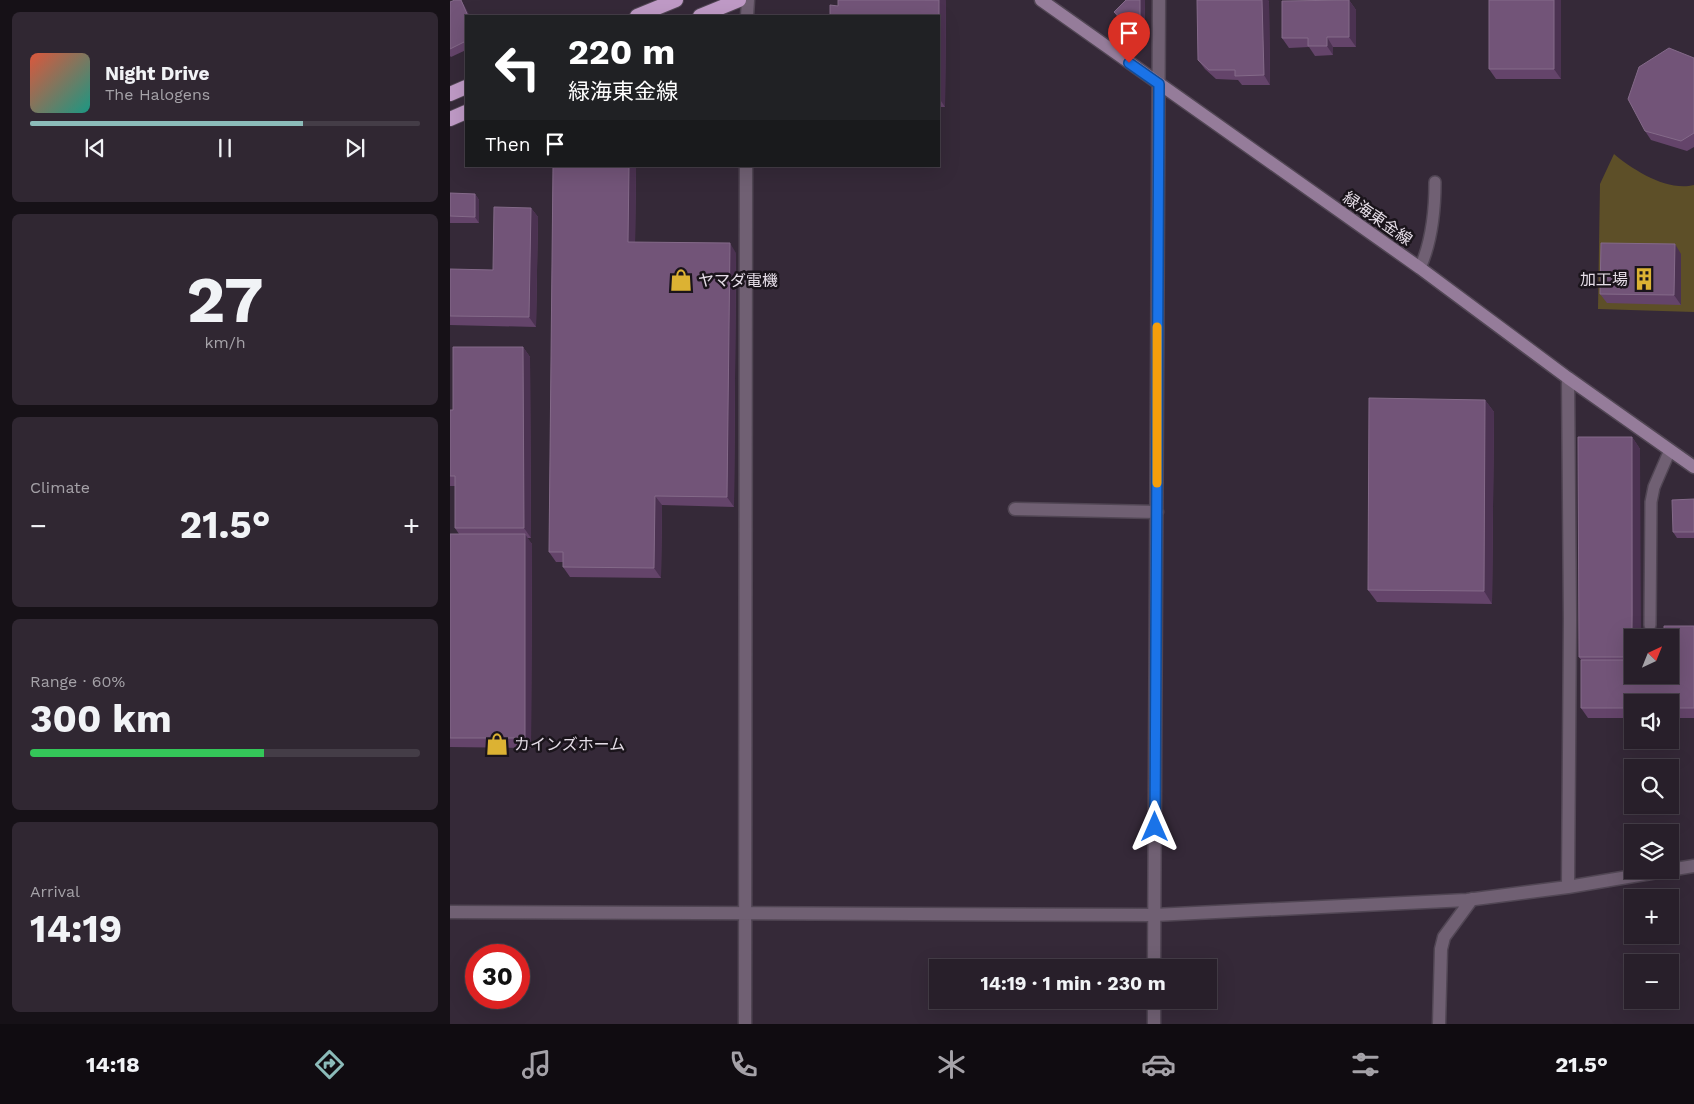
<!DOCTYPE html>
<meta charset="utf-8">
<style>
body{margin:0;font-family:"Work Sans","Noto Sans JP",sans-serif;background:#302732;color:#f1f3f6;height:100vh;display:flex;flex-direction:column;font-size:19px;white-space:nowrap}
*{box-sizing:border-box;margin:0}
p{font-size:16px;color:#a5a2a8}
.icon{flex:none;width:28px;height:28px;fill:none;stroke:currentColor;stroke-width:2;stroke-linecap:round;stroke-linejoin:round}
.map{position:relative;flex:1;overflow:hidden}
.sheet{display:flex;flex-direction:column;gap:12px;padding:12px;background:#161117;width:450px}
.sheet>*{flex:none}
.hud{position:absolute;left:15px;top:15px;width:475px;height:152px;border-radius:0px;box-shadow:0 5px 20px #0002,0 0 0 1px #443d47;background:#202124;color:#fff;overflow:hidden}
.needle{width:32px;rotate:43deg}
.controls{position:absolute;left:1174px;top:629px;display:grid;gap:10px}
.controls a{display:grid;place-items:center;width:55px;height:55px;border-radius:0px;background:#281f2a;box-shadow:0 5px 20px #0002,0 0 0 1px #443d47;font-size:25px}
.speed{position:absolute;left:15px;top:944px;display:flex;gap:10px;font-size:25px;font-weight:700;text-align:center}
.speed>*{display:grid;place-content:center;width:65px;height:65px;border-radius:50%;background:#281f2a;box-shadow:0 5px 20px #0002,0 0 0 1px #443d47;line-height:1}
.speed .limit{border:8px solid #d22;background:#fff;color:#111}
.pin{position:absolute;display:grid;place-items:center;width:42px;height:42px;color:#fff;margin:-51px -21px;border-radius:50% 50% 50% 0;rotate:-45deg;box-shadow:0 0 5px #0007}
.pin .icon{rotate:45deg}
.me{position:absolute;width:55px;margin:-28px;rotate:0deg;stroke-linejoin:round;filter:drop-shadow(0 0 4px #0008)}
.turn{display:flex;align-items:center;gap:18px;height:105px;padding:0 20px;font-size:22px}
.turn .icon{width:65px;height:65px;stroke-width:2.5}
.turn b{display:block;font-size:35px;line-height:42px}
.then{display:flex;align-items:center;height:48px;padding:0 20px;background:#0003;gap:10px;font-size:19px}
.big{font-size:38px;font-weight:700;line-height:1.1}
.sheet .widget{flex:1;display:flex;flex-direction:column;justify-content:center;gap:8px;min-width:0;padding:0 18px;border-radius:8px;background:#302732}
.sheet .dial{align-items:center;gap:0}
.dial b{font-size:65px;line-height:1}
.song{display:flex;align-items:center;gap:15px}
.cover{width:60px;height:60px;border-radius:8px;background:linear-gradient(135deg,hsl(10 70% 55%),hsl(170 70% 35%))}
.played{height:5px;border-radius:2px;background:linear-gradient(90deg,#8bbbb9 70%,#443d47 70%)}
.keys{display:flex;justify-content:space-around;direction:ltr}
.heat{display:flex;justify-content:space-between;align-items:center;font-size:28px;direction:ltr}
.charge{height:8px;border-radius:4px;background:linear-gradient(90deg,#34c759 60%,#443d47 0)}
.trip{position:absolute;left:479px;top:959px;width:288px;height:50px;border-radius:0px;background:#281f2a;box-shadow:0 5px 20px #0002,0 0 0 1px #443d47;font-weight:700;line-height:50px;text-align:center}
.dock{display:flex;height:80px;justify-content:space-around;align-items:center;background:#100c11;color:#a5a2a8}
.dock .icon{width:35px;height:35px}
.dock .on{color:#8bbbb9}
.dock b{font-size:22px;color:#f1f3f6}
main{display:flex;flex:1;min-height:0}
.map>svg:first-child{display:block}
</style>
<main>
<section class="sheet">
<div class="widget">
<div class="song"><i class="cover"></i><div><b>Night Drive</b><p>The Halogens</p></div></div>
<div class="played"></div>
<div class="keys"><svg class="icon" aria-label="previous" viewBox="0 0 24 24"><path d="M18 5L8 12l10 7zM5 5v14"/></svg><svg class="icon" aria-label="pause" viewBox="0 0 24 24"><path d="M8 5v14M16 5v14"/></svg><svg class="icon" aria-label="next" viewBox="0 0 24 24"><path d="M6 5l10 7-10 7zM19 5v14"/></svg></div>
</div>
<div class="widget dial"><b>27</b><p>km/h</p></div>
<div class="widget"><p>Climate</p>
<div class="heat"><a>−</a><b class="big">21.5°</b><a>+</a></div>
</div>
<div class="widget"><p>Range · 60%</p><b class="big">300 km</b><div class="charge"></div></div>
<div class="widget"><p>Arrival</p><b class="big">14:19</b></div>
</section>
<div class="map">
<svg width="1244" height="1024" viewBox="0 0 1244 1024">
<rect width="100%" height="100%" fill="#352938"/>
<path fill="#5d4f28" d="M1164 154C1183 170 1218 192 1244 185V312L1148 309 1150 184Z"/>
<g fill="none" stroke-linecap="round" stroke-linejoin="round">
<defs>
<path id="service" d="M970 268C982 241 985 211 985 182
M1200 625 1201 502 1204 487 1220 450"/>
<path id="minor" d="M297 16 298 0
M565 509 707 512
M1118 887 1120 619 1118 378
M0 912 704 915 1017 900 1118 887 1244 866
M704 968 709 0
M295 1024 296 166
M704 1024V1000
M989 1024 991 949 994 937 1022 899"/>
<path id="secondary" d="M591 0 970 268 1118 378 1244 467"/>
<path id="trunk" d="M187 16 226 0
M250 16 289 0
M0 94 16 87
M0 119 16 112"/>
</defs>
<use href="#service" stroke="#514654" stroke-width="14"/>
<use href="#minor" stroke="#514654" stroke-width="15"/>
<use href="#secondary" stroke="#514654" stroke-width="15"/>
<use href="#trunk" stroke="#514654" stroke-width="16"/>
<use href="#service" stroke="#706073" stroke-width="11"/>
<use href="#minor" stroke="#706073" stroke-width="12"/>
<use href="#secondary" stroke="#957c9a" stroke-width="12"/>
<use href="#trunk" stroke="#bf9ac6" stroke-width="14"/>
</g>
<path fill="#64446a" d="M496 0 495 107H489V16L388 6Z
M676 0H695L694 40 669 19 664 12Z
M747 0H818L819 2 820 85H792L788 80 766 79 755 69 748 60Z
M899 0 906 10V47H883V55L865 56 859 47 839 48 832 38Z
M1111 0V79H1046L1039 69Z
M0 2 14 5 16 16V50L1 57 0 56Z
M1244 58V147L1237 151 1201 140 1195 131Z
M103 166H186L185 242 286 253 284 507 212 505 211 578 120 577 113 567V562H106L99 552Z
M0 193 25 194 29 200V223H0Z
M81 208 88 217 86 327 0 325V269L43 270Z
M1231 254V305L1157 303 1150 294Z
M73 347 80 357 81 538H77L82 544 81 748 0 747V534H9L5 528V486H0V410H3Z
M1035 400 1044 412 1042 604 927 602 918 590Z
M1182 437 1190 449 1182 638V675H1220L1244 626V718H1220V702H1182V718H1138L1131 708V660L1129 657Z
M1244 499V538H1227L1223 532Z"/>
<path fill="#4b3251" d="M11 0 14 5 20 16H18Z
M489 0H496L495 107 489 98Z
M690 0H695L694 40 690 34Z
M812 0H818L819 2 820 85 814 75Z
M899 0 906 10V47L899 37Z
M1104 0H1111V79L1104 69Z
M877 37 883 47V55L877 46Z
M179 166H186L185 251 178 242Z
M25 194 29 200V223L25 217Z
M81 208 88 217 86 327 79 317Z
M280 243 286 253 284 507 277 497Z
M1225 244 1231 254V305L1224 295Z
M73 347 80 357 81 538 74 528Z
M1035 400 1044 412 1042 604 1034 591Z
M1182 437 1190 449 1191 638H1183Z
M205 496 212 505 211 578 204 568Z
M75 534 82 544 81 748 75 738Z"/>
<path fill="#725478" stroke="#846a89" d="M5 0H11L18 16H16V41L0 49V2Z
M388 0H489V16H380V5L388 6Z
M676 0H690V34L664 12Z
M747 0H812L814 75 785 76V70H759L748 60Z
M899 0V37H877V46H858V38H832V1Z
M1039 0H1104V69H1039Z
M1219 48 1244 58V133L1231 141 1195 131 1178 99 1189 67Z
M103 166H179L178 242 280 243 277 497 205 496 204 568 113 567V552H99Z
M0 193 25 194V217L0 216Z
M44 207 81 208 79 317 0 316V269L43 270Z
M1151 243 1225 244 1224 295 1150 294Z
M3 347H73L74 528H5V476H0V410H3Z
M919 398 1035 400 1034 591 918 590Z
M1128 437H1182V657H1129Z
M1244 499V532H1223L1222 500Z
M0 534H75V738H0Z
M1214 626H1244V708H1220V702H1182V708H1131V660H1182V675H1220V638H1214Z"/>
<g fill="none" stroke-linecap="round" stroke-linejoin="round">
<defs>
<path id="route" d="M679 63 709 84 705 827"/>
</defs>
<use href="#route" stroke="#114b97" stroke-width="12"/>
<use href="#route" stroke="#1a73e8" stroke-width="9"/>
<path stroke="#f59e0b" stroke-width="9" d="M707 483V327"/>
</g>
<defs>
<symbol id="building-bare" viewBox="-9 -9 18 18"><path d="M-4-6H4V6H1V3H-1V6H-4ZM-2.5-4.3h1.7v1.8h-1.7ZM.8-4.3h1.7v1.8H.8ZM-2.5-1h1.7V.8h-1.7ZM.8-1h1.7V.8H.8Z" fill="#dcb233" stroke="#1a141b" stroke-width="2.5" paint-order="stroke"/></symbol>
<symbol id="shop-bare" viewBox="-9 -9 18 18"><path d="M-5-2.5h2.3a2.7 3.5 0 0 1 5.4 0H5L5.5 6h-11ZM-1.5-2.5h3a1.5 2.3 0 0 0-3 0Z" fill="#dcb233" stroke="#1a141b" stroke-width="2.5" paint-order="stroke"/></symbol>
</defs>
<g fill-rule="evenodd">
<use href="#building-bare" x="1178" y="263" width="32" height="32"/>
<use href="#shop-bare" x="215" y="264" width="32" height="32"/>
<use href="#shop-bare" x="31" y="728" width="32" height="32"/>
</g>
<g text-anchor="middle" stroke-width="5" stroke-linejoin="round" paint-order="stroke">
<g font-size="16" fill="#e5dde7" stroke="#1a141b">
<text transform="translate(928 218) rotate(35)" y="6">緑海東金線</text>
</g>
<g font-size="16" fill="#e5dde7" stroke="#1a141b" text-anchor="start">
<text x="1178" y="285" text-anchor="end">加工場</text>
<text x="248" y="286">ヤマダ電機</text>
<text x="64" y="750">カインズホーム</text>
</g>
</g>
</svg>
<div class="controls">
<a><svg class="needle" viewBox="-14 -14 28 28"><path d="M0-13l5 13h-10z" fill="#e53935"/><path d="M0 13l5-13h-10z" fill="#a5a2a8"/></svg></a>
<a><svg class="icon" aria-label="sound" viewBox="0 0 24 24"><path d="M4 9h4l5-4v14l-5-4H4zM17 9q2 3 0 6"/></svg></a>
<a><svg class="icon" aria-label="search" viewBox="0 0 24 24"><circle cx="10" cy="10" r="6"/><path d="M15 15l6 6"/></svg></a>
<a><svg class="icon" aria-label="layers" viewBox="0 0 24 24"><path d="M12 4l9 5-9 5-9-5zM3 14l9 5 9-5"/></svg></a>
<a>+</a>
<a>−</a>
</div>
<div class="speed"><div class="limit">30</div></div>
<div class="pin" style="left:679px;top:63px;background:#d93025"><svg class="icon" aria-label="arrive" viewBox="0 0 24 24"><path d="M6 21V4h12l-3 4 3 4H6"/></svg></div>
<svg class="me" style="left:705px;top:827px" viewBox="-20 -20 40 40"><path d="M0-17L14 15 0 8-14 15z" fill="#1a73e8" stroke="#fff" stroke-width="4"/></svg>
<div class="trip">14:19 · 1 min · 230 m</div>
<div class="hud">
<div class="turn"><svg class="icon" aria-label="left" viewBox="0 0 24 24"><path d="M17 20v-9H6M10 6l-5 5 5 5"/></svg><div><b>220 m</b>緑海東金線</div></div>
<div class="then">Then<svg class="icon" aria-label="arrive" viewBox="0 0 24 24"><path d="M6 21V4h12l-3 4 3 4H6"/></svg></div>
</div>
</div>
</main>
<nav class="dock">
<b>14:18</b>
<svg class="icon on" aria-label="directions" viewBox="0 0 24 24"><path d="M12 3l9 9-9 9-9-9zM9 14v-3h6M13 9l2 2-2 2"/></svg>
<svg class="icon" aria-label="music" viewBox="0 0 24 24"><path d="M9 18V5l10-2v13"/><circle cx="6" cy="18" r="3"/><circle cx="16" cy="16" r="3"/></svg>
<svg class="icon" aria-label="phone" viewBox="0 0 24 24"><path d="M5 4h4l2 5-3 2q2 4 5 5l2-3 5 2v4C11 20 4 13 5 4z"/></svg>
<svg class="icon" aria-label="climate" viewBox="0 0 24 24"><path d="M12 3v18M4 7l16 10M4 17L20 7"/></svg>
<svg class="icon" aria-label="car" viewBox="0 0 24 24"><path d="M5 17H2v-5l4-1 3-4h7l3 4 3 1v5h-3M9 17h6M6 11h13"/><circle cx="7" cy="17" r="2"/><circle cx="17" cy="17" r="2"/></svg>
<svg class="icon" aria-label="filters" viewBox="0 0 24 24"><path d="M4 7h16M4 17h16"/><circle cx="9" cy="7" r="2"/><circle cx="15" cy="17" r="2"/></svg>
<b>21.5°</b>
</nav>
